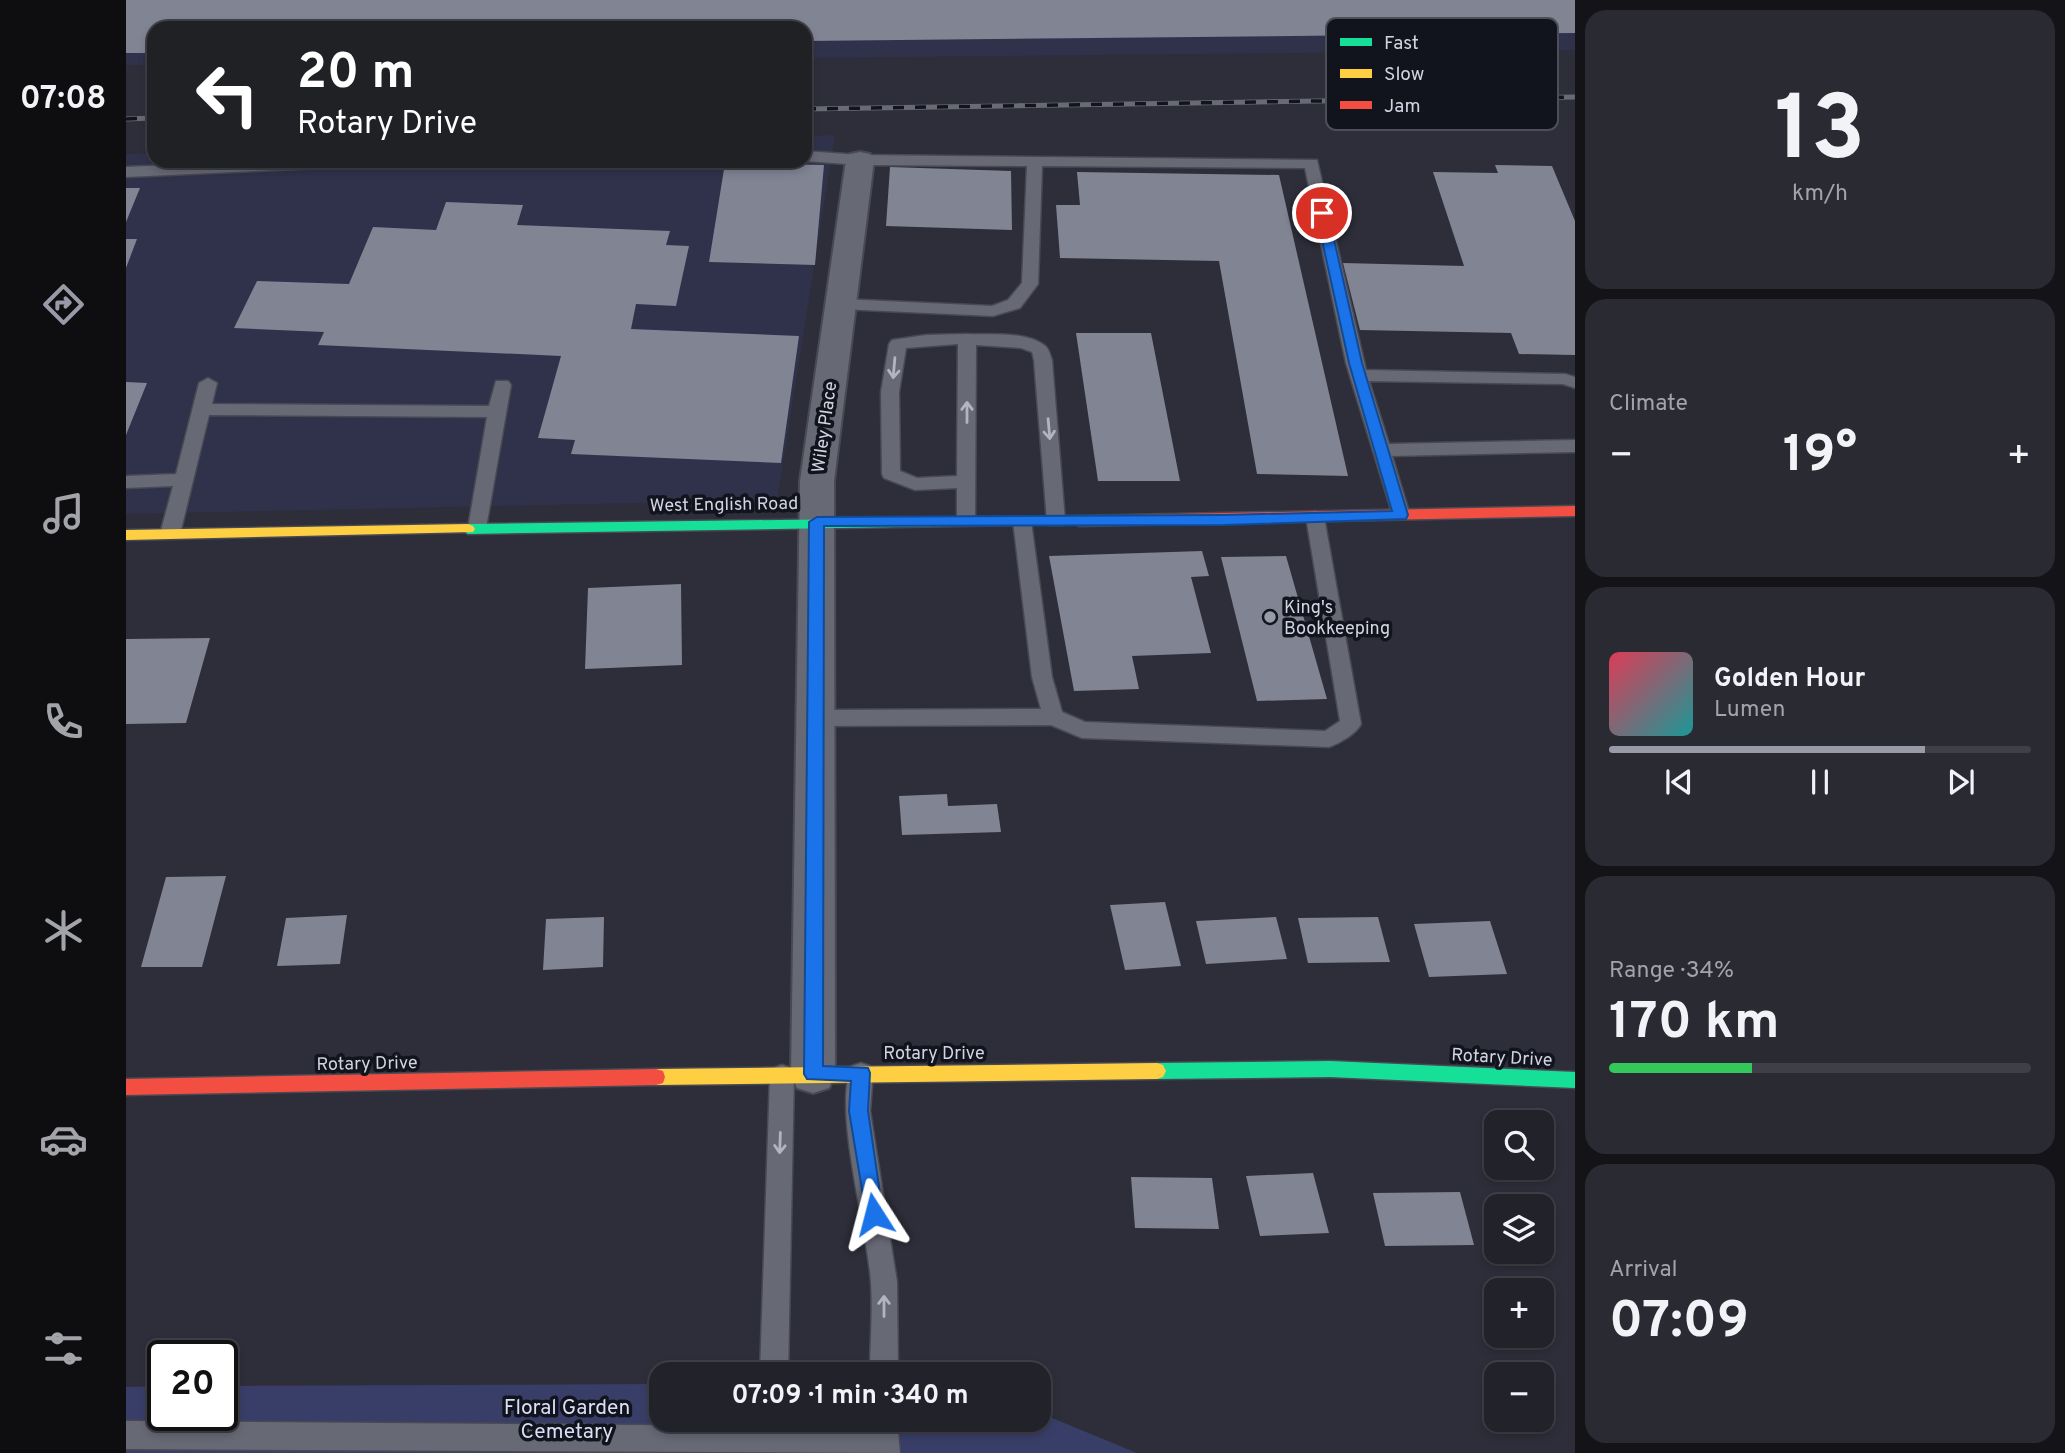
<!DOCTYPE html>
<meta charset="utf-8">
<style>
body{margin:0;font-family:Overpass,sans-serif;background:#2a2a33;color:#f1f3f6;height:100vh;display:flex;flex-direction:column;font-size:26px;white-space:nowrap}
*{box-sizing:border-box;margin:0}
p{font-size:23px;color:#a2a4a9}
.icon{flex:none;width:38px;height:38px;fill:none;stroke:currentColor;stroke-width:2;stroke-linecap:round;stroke-linejoin:round}
.map{position:relative;flex:1;overflow:hidden}
.drawer{display:flex;flex-direction:column;gap:10px;padding:10px;background:#131318;width:490px}
.drawer>*{flex:none}
.banner{position:absolute;left:21px;top:21px;width:665px;height:147px;border-radius:21px;box-shadow:0 4px 10px #0003,0 0 0 2px #3f3f47;background:#202124;color:#fff;overflow:hidden}
.tools{position:absolute;left:1358px;top:1110px;display:grid;gap:14px}
.tools a{display:grid;place-items:center;width:70px;height:70px;border-radius:14px;background:#22222b;box-shadow:0 4px 10px #0003,0 0 0 2px #3f3f47;font-size:35px}
.speed{position:absolute;left:21px;top:1340px;display:flex;gap:14px;font-size:35px;font-weight:700;text-align:center}
.speed>*{display:grid;place-content:center;width:91px;height:91px;border-radius:50%;background:#22222b;box-shadow:0 4px 10px #0003,0 0 0 2px #3f3f47;line-height:1}
.speed .limit{border:4px solid #111;border-radius:10px;background:#fff;color:#111}
.pin{position:absolute;display:grid;place-items:center;width:60px;height:60px;color:#fff;margin:-30px;border:4px solid #fff;border-radius:50%;box-shadow:0 2px 7px #0007}
.me{position:absolute;width:77px;margin:-38px;rotate:351deg;stroke-linejoin:round;filter:drop-shadow(0 0 5px #0008)}
.turn{display:flex;align-items:center;gap:24px;height:147px;padding:0 35px;font-size:32px}
.turn .icon{width:91px;height:91px;stroke-width:2.5}
.turn b{display:block;font-size:49px;line-height:60px}
.big{font-size:52px;font-weight:700;line-height:1.1}
.drawer .card{flex:1;display:flex;flex-direction:column;justify-content:center;gap:10px;min-width:0;padding:0 24px;border-radius:21px;background:#2a2a33}
.drawer .dial{align-items:center;gap:0}
.dial b{font-size:91px;line-height:1}
.song{display:flex;align-items:center;gap:21px}
.cover{width:84px;height:84px;border-radius:10px;background:linear-gradient(135deg,hsl(350 70% 55%),hsl(180 70% 35%))}
.played{height:7px;border-radius:4px;background:linear-gradient(90deg,#989aa7 75%,#3f3f47 75%)}
.keys{display:flex;justify-content:space-around;direction:ltr}
.heat{display:flex;justify-content:space-between;align-items:center;font-size:38px;direction:ltr}
.charge{height:10px;border-radius:5px;background:linear-gradient(90deg,#34c759 34%,#3f3f47 0)}
.trip{position:absolute;left:523px;top:1362px;width:402px;height:70px;border-radius:21px;background:#22222b;box-shadow:0 4px 10px #0003,0 0 0 2px #3f3f47;font-weight:700;line-height:70px;text-align:center}
main{display:flex;flex:1;min-height:0}
.dock{display:flex;flex-direction:column;width:126px;justify-content:space-around;align-items:center;background:#0e0e11;color:#a2a4a9}
.dock .icon{width:49px;height:49px}
.dock .current{color:#989aa7}
.dock b{font-size:32px;color:#f1f3f6}
.map>svg:first-child{display:block}
</style>
<main>
<nav class="dock">
<b>07:08</b>
<svg class="icon current" aria-label="directions" viewBox="0 0 24 24"><path d="M12 3l9 9-9 9-9-9zM9 14v-3h6M13 9l2 2-2 2"/></svg>
<svg class="icon" aria-label="music" viewBox="0 0 24 24"><path d="M9 18V5l10-2v13"/><circle cx="6" cy="18" r="3"/><circle cx="16" cy="16" r="3"/></svg>
<svg class="icon" aria-label="phone" viewBox="0 0 24 24"><path d="M5 4h4l2 5-3 2q2 4 5 5l2-3 5 2v4C11 20 4 13 5 4z"/></svg>
<svg class="icon" aria-label="climate" viewBox="0 0 24 24"><path d="M12 3v18M4 7l16 10M4 17L20 7"/></svg>
<svg class="icon" aria-label="car" viewBox="0 0 24 24"><path d="M5 17H2v-5l4-1 3-4h7l3 4 3 1v5h-3M9 17h6M6 11h13"/><circle cx="7" cy="17" r="2"/><circle cx="17" cy="17" r="2"/></svg>
<svg class="icon" aria-label="filters" viewBox="0 0 24 24"><path d="M4 7h16M4 17h16"/><circle cx="9" cy="7" r="2"/><circle cx="15" cy="17" r="2"/></svg>
</nav>
<div class="map">
<svg width="1449" height="1453" viewBox="0 0 1449 1453">
<rect width="100%" height="100%" fill="#2d2e39"/>
<path fill="#2f324a" d="M0 0H1449V50L679 58V28H28V65H0Z
M709 135 651 500 0 514V154L28 153V161H679V136Z"/>
<path fill="#393e68" d="M535 1384 536 1419H914V1413L1011 1453H0V1387L37 1386V1416H96V1386Z"/>
<path fill="#818493" d="M0 0H1449V33L679 41V28H28V53H0Z
M599 163 698 165 689 265 583 262Z
M1369 165 1426 166 1449 221V355L1393 354 1385 333 1234 330 1217 263 1338 266 1307 172 1372 173Z
M764 167 885 171 886 230 760 226Z
M951 172 1153 175 1222 476 1131 474 1093 261 934 258 930 205H954Z
M0 188H14L0 222Z
M320 202 397 205 391 225 544 231 540 245 563 246 550 306 510 304 505 329 673 336 655 463 445 454 449 440 412 438 435 356 192 345 198 332 108 328 131 281 223 284 247 227 310 230Z
M0 239H11L0 268Z
M950 333H1025L1054 481H972Z
M0 382 21 383 0 435Z
M1076 551 1083 576 1065 577 1085 653 1006 656 1013 689 948 691 923 556Z
M1160 556 1201 699 1131 701 1095 557Z
M555 584 556 665 459 669 462 588Z
M84 638 60 723 0 724V639Z
M821 794 822 806 871 804 875 832 776 835 773 796Z
M100 876 76 967H15L40 877Z
M1039 902 1055 966 999 970 984 905Z
M221 915 214 964 151 966 160 918Z
M478 917 477 967 417 970 420 919Z
M1150 917 1161 959 1080 964 1070 921Z
M1252 917 1264 962 1182 963 1172 918Z
M1364 921 1381 974 1303 977 1288 924Z
M1187 1173 1203 1233 1134 1236 1120 1176Z
M1005 1177 1086 1178 1093 1229 1009 1228Z
M1334 1192 1348 1245 1259 1246 1247 1193Z"/>
<g fill="none" stroke-linecap="round" stroke-linejoin="round">
<defs>
<path id="lane" d="M679 151 734 155 1191 160 1240 370 1439 374 1449 377V388L1437 384 1243 381 1263 444 1449 440V452L1266 456 1284 515 1282 519H1268L1220 363 1179 168 916 166 912 284 894 308 867 316 715 309 707 304 715 299 866 306 882 300 896 283 901 166 734 165 679 161Z
M138 161H246L238 166 0 177V167Z
M841 334C863 335 900 331 918 345 923 348 924 355 926 360L939 521 937 525H923L921 521 908 360 906 352 895 348 850 345 849 521 847 525H833L831 521V488L789 490 758 478 756 474 755 392 763 344 766 340 800 335ZM832 344 831 476 791 478 774 471 773 392 780 348Z
M82 378 91 383 86 404 363 406 370 381H382L385 385 360 528 358 532H344L342 528 361 417 83 415 54 534 51 538H37L34 534 47 486 0 488V476L50 474 73 383Z
M1189 511 1196 513 1198 517 1235 724C1230 734 1214 743 1203 747L956 738 925 725 690 726 683 723 680 718 683 713 690 710 915 709 906 677 887 521 889 517H903L905 521 926 677 936 712 959 722 1199 731 1214 721 1180 517 1182 513Z
M735 1063 744 1066 747 1073 744 1111 771 1282 772 1374H744C744 1344 747 1313 745 1283 742 1231 706 1107 726 1066Z
M656 1065 665 1068 668 1075 662 1374H634L644 1075 647 1068Z
M632 1419H660V1427L744 1428 743 1419H771L774 1453 0 1449V1421L632 1426Z"/>
<path id="street" d="M734 152 744 154 748 160 708 481 709 1074 703 1088 687 1093 671 1088 665 1074 674 481 720 160 724 154Z"/>
<path id="fast" d="M953 516 958 518 960 521 958 524 342 534 335 529 342 524Z
M1204 1061 1449 1072V1088L1204 1077 1031 1079 1025 1077 1022 1071 1025 1065 1031 1063Z"/>
<path id="slow" d="M342 524 347 526 349 529 347 532 0 540V530Z
M1031 1063 1037 1065 1040 1071 1037 1077 1031 1079 530 1085 523 1083 521 1077 523 1071 530 1069Z"/>
<path id="jam" d="M1449 506V516L953 526 946 521 953 516Z
M530 1069 537 1071 539 1077 537 1083 530 1085 0 1095V1079Z"/>
</defs>
<use href="#lane" stroke="#484953" stroke-width="3"/>
<use href="#street" stroke="#484953" stroke-width="4"/>
<use href="#fast" stroke="#484953" stroke-width="3"/>
<use href="#slow" stroke="#484953" stroke-width="3"/>
<use href="#jam" stroke="#484953" stroke-width="3"/>
<use href="#lane" fill="#676975" fill-rule="evenodd"/>
<use href="#street" fill="#676975" fill-rule="evenodd"/>
<use href="#fast" fill="#16e098" fill-rule="evenodd"/>
<use href="#slow" fill="#ffcf43" fill-rule="evenodd"/>
<use href="#jam" fill="#f24e42" fill-rule="evenodd"/>
<defs>
<path id="rail" d="M679 109 1449 97
M0 119 28 118"/>
</defs>
<use href="#rail" stroke="#686a74" stroke-width="5"/>
<use href="#rail" stroke="#12141d" stroke-width="3.5" stroke-dasharray="11" stroke-linecap="butt"/>
</g>
<defs><path id="oneway-shaft" d="M-6 0H5M1.5-3L5.5 0L1.5 3" fill="none" stroke-width="1.6" stroke-linecap="round" stroke-linejoin="round" transform="scale(1.75)"/></defs>
<g stroke="#b2b4c1">
<use href="#oneway-shaft" transform="translate(768 368) rotate(95)"/>
<use href="#oneway-shaft" transform="translate(841 412) rotate(-90)"/>
<use href="#oneway-shaft" transform="translate(923 429) rotate(85)"/>
<use href="#oneway-shaft" transform="translate(654 1143) rotate(92)"/>
<use href="#oneway-shaft" transform="translate(758 1306) rotate(-90)"/>
</g>
<path fill="#1a73e8" stroke="#114b97" stroke-width="2" d="M1196 209 1202 213 1236 363 1282 515 1280 519 1098 525 698 526 697 1066 742 1068 744 1073 742 1111 757 1214 755 1220 748 1223 741 1220 723 1111 725 1081 681 1079 678 1074 683 522 691 517 1098 515 1266 511 1223 363 1190 213Z"/>
<circle fill="#989aa7" stroke="#12141d" stroke-width="2.5" cx="1144" cy="617" r="7"/>
<g text-anchor="middle" stroke-width="7" stroke-linejoin="round" paint-order="stroke">
<g font-size="18" fill="#d2d4e2" stroke="#12141d">
<text transform="translate(698 427) rotate(-82)" y="6">Wiley Place</text>
<text transform="translate(598 504) rotate(-1)" y="6">West English Road</text>
<text x="808" y="1059">Rotary Drive</text>
<text transform="translate(1376 1057) rotate(3)" y="6">Rotary Drive</text>
<text transform="translate(241 1063) rotate(-1)" y="6">Rotary Drive</text>
</g>
<g font-size="18" fill="#d2d4e2" stroke="#12141d" text-anchor="start">
<text x="1158" y="613">King's<tspan x="1158" dy="21">Bookkeeping</tspan></text>
</g>
<g font-size="21" fill="#dbdff6" stroke="#12141d">
<text x="441" y="1414">Floral Garden<tspan x="441" dy="24">Cemetary</tspan></text>
</g>
</g>
<rect x="1200" y="18" width="232" height="112" rx="10" fill="#12141d" stroke="#4c4e58" stroke-width="2"/>
<rect x="1214" y="38" width="32" height="8" fill="#16e098"/>
<rect x="1214" y="69" width="32" height="9" fill="#ffcf43"/>
<rect x="1214" y="101" width="32" height="8" fill="#f24e42"/>
<g font-size="19" fill="#d2d4e2">
<text x="1258" y="49">Fast</text>
<text x="1258" y="80">Slow</text>
<text x="1258" y="112">Jam</text>
</g>
</svg>
<div class="tools">
<a><svg class="icon" aria-label="search" viewBox="0 0 24 24"><circle cx="10" cy="10" r="6"/><path d="M15 15l6 6"/></svg></a>
<a><svg class="icon" aria-label="layers" viewBox="0 0 24 24"><path d="M12 4l9 5-9 5-9-5zM3 14l9 5 9-5"/></svg></a>
<a>+</a>
<a>−</a>
</div>
<div class="speed"><div class="limit">20</div></div>
<div class="pin" style="left:1196px;top:213px;background:#d93025"><svg class="icon" aria-label="arrive" viewBox="0 0 24 24"><path d="M6 21V4h12l-3 4 3 4H6"/></svg></div>
<svg class="me" style="left:748px;top:1214px" viewBox="-20 -20 40 40"><path d="M0-17L14 15 0 8-14 15z" fill="#1a73e8" stroke="#fff" stroke-width="4"/></svg>
<div class="trip">07:09 · 1 min · 340 m</div>
<div class="banner">
<div class="turn"><svg class="icon" aria-label="left" viewBox="0 0 24 24"><path d="M17 20v-9H6M10 6l-5 5 5 5"/></svg><div><b>20 m</b>Rotary Drive</div></div>
</div>
</div>
<section class="drawer">
<div class="card dial"><b>13</b><p>km/h</p></div>
<div class="card"><p>Climate</p>
<div class="heat"><a>−</a><b class="big">19°</b><a>+</a></div>
</div>
<div class="card">
<div class="song"><i class="cover"></i><div><b>Golden Hour</b><p>Lumen</p></div></div>
<div class="played"></div>
<div class="keys"><svg class="icon" aria-label="previous" viewBox="0 0 24 24"><path d="M18 5L8 12l10 7zM5 5v14"/></svg><svg class="icon" aria-label="pause" viewBox="0 0 24 24"><path d="M8 5v14M16 5v14"/></svg><svg class="icon" aria-label="next" viewBox="0 0 24 24"><path d="M6 5l10 7-10 7zM19 5v14"/></svg></div>
</div>
<div class="card"><p>Range · 34%</p><b class="big">170 km</b><div class="charge"></div></div>
<div class="card"><p>Arrival</p><b class="big">07:09</b></div>
</section>
</main>
